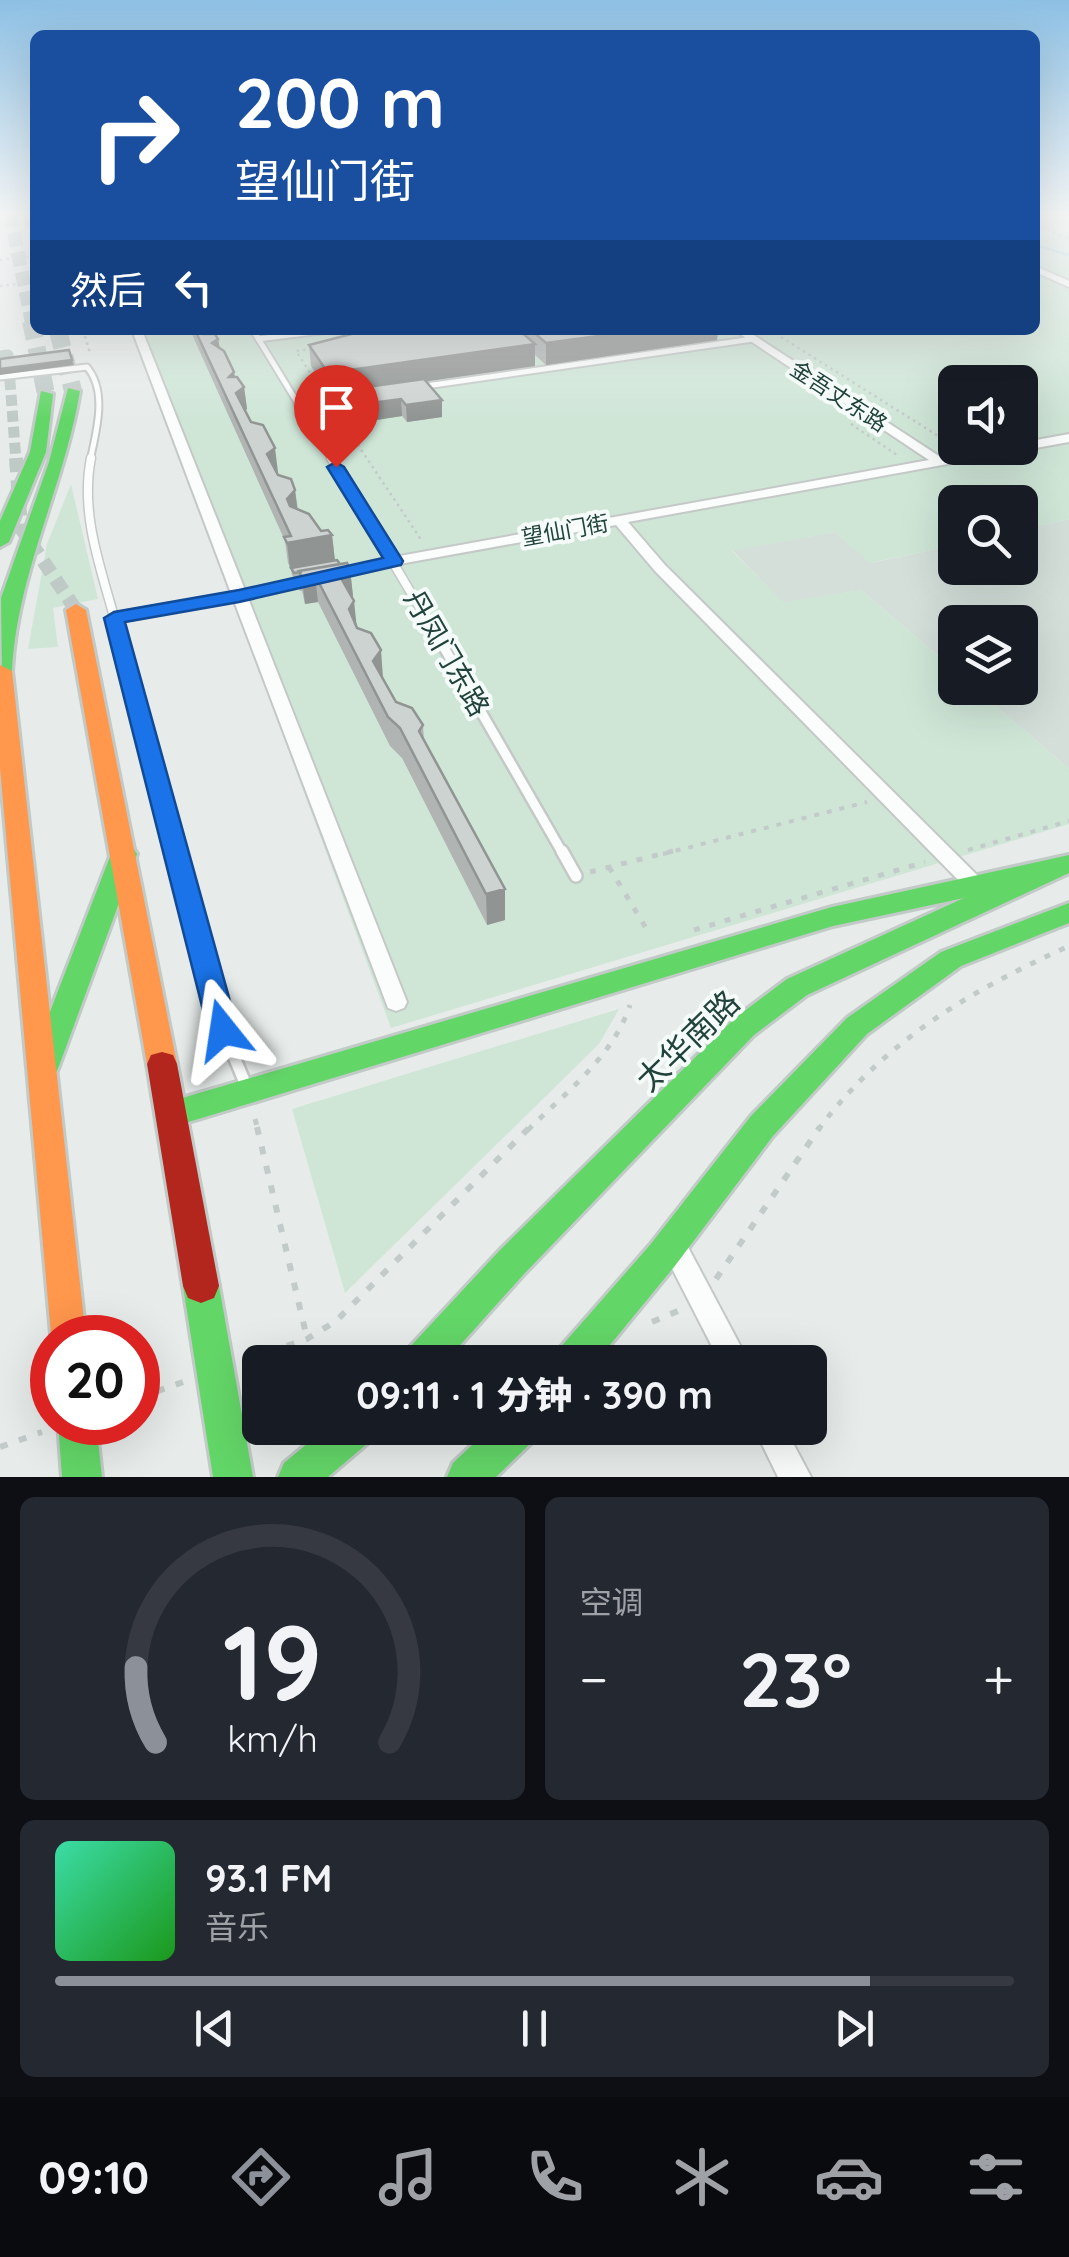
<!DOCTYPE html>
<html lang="zh">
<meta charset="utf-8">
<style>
body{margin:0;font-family:Quicksand,"Noto Sans SC",sans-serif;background:#242831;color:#f1f3f6;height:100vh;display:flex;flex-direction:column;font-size:38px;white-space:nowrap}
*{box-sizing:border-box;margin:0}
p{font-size:32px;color:#9ea1a6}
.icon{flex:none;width:55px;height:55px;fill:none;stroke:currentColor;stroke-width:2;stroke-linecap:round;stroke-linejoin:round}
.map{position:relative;height:1477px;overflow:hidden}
.drawer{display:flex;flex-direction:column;gap:20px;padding:20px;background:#0d0f14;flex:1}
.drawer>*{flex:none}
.banner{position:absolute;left:30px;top:30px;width:1010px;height:305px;border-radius:15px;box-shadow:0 10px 40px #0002;background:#1a4fa0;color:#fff;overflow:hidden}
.tools{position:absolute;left:938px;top:365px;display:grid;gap:20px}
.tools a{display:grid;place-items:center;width:100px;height:100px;border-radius:15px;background:#171b24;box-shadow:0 10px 40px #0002;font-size:50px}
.speed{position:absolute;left:30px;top:1315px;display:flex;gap:20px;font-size:50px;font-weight:700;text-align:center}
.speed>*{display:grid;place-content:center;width:130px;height:130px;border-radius:50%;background:#171b24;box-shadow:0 10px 40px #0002;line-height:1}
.speed .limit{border:15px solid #d22;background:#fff;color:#111}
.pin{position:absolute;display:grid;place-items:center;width:85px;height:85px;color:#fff;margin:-102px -42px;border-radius:50% 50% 50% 0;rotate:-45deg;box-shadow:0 0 10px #0007}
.pin .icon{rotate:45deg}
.me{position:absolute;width:110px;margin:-55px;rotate:345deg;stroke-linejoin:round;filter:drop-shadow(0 0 8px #0008)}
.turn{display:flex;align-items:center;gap:35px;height:210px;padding:0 40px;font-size:45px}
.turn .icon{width:130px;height:130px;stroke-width:2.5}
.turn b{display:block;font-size:70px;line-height:85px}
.then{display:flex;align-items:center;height:95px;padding:0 40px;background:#0003;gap:20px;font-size:38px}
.big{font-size:75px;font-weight:800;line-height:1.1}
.drawer .widget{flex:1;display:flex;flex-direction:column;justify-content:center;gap:15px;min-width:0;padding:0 35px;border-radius:15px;background:#242831}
.drawer .dial{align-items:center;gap:0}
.dial svg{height:260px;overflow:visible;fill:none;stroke:#363941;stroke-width:7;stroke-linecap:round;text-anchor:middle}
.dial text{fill:#f1f3f6;stroke:none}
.song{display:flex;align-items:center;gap:30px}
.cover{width:120px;height:120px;border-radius:15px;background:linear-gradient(135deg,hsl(160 70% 55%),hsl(120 70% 35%))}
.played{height:10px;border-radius:5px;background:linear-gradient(90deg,#8c9099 85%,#363941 85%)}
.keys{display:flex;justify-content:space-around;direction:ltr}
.heat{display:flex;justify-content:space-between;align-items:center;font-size:55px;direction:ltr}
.drawer .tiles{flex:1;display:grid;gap:20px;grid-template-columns:1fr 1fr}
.widget:last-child{grid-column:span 2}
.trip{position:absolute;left:242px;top:1345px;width:585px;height:100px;border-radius:15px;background:#171b24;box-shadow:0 10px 40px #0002;font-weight:800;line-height:100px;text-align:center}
.tab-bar{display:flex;height:160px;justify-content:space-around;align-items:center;background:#090b0e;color:#9ea1a6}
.tab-bar .icon{width:70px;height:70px}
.tab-bar .on{color:#8c9099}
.tab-bar b{font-size:45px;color:#f1f3f6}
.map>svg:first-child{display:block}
</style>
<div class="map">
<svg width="1069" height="1477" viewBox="0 0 1069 1477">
<rect width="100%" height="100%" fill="#e7ecea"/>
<path fill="#d4dfda" d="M1069 519V769L975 688H1020V622H955V670L861 590 783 603 732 550 835 532 871 563 955 545V568H1020V530Z"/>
<path fill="#cfe6d7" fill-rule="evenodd" d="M1035 213H1069V519L1020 530V502H955V545L870 563 835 532 732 551 783 602 861 590 955 670V688H975L1069 769V824L391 1028 133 330H1035ZM955 382H1020V448H955Z
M71 484 98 599 53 608 58 647 28 649 47 544Z
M619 1009 599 1044 345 1293 292 1109Z"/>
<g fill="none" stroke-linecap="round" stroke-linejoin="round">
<path stroke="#a4d3de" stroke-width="2.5" d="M1035 245 1069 255"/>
<path stroke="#bfcac7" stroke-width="11" stroke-dasharray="11 5" stroke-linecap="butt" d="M0 356 8 355 16 461"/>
<path stroke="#bfcac7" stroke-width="14" stroke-dasharray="14 8" stroke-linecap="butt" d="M16 458 21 528 76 610"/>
<path stroke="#bfcac7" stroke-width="14" stroke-dasharray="14 6" stroke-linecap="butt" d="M10 213 32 323
M30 213 35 234"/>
<path stroke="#bfcac7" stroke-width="18" stroke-dasharray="18 9" stroke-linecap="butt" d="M31 321 46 394
M58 330 73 391"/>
<defs>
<path id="lane-far3" d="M253 330 333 461
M258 339 329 330
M0 377 87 367C108 392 96 432 90 461
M419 387 753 339
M297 404 349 397"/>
<path id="lane-far2" d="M91 458C79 518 104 576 119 635
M331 458 436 635"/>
<path id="lane-far1" d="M118 632 177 854
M435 632 563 854"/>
<path id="lane" d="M176 851 223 1030 245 1083
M562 851 576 876"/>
<path id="street" d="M1035 266 1069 281V287L1035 272Z
M132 330H142L245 590 394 557 929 460 734 330H746L942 458 999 448H1020V443L1069 434V442L628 522 665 565 983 881 986 886 983 891H969L655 571 616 525 394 565 248 598 407 1002 404 1008 396 1011 388 1008 234 601 114 623 106 618 114 613 231 593Z
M672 1231 681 1234 749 1362H720L659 1243 663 1234Z
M754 1428H785L811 1477H778Z"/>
<path id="fast" d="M68 388 80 391C64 487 17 573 12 671L2 677 1 598 49 462Z
M41 391 53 394 46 452 9 542 0 547V521L30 452Z
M124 845 133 848 137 854 59 1066 55 1075 44 1078 33 1075 29 1066 111 854 115 848Z
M1069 855V873L807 995 754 1035 524 1274 445 1362H402L408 1349 500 1250 734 1019 787 979 964 898 833 926 172 1127 161 1123 156 1114 161 1105 172 1101 832 907Z
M1069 903V923L961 966 867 1034 773 1136 674 1267 596 1362H554L559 1349 650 1245 751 1116 847 1018 941 952Z
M201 1269 214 1274 219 1286 253 1477H213L183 1286 188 1274Z
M58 1422H96L102 1477H62Z
M326 1428H374L369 1442 328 1477H278L284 1463Z
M490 1428H537L532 1442 496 1477H447L453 1463Z"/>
<path id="slow" d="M76 604 86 610 177 1064 173 1073 162 1076 151 1073 147 1064 66 610Z
M0 665 12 671 86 1338H52V1345L0 768Z"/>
<path id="jam" d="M162 1052 173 1055 177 1064 219 1286 214 1298 201 1303 188 1298 183 1286 147 1064 151 1055Z"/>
</defs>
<use href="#lane-far3" stroke="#c4c9c7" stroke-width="9"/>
<use href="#lane-far2" stroke="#c4c9c7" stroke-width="11"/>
<use href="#lane-far1" stroke="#c4c9c7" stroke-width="14"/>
<use href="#lane" stroke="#c4c9c7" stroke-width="16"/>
<use href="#street" stroke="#c4c9c7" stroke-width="4"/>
<use href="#fast" stroke="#c2cac7" stroke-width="6"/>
<use href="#slow" stroke="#c2cac7" stroke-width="6"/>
<use href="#jam" stroke="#c2cac7" stroke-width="6"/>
<path stroke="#c2cbca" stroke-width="2.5" stroke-dasharray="2.5 4" stroke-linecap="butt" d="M1035 225 1069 239
M1044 227 1069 224
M0 260 35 256
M0 286 35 282
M83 330 90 353
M781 337 951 444
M312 349 296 351 320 388
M336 412 422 541
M851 424 897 455"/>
<path stroke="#c2cbca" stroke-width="4" stroke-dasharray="5 8" stroke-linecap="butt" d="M968 850 1069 821
M663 854 867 802"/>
<path stroke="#c2cbca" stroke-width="5" stroke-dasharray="6 10" stroke-linecap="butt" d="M609 867 646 928
M590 872 673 851
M694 930 925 862
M255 1119 258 1130
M528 1130C566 1092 613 1057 630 1005
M818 1130C884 1041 970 991 1069 946"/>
<path stroke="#c2cbca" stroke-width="6" stroke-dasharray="8 12" stroke-linecap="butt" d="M257 1127 307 1338
M716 1279 820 1127
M652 1322 680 1310
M249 1359 307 1339 336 1321 530 1127
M138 1398 183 1382
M0 1447 42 1432"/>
<use href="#lane-far3" stroke="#fbfcfc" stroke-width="5"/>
<use href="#lane-far2" stroke="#fbfcfc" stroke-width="8"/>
<use href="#lane-far1" stroke="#fbfcfc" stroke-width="9"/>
<use href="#lane" stroke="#fbfcfc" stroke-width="11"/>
<use href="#street" fill="#fbfcfc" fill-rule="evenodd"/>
<use href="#fast" fill="#63d668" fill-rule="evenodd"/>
<use href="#slow" fill="#ff974d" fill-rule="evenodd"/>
<use href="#jam" fill="#b3261e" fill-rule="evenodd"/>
</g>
<path fill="#b0b5b4" d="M190 330H214L218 339 220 349 234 372 235 377 244 387 247 409 245 411 278 472 277 473 295 490 298 509 321 531 332 535 335 561 350 569 353 596H351L357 628 396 702 423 725 424 740 505 920 487 925 402 758 390 746 318 602 305 604 302 591H300L298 586 297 580H295L292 575 291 569 288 563 285 541Z
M410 330H718L717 340 546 365 535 355V366L426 381 442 417 407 422 402 416 350 424 339 408 338 394 330 395 311 366 309 345Z"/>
<path fill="#909492" d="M212 330H214L216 340 218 339 222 360 206 334Z
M643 330H718L717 340 546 365V343Z
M535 344V366L330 395 328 373Z
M72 360 74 365 0 375V369Z
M234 372 237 392 244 387 247 409 240 415 229 377Z
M401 399 402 416 350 424 348 406Z
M442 400V417L407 422 406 405Z
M275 448 278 472 270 478 267 454Z
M295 490 298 515 290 524 287 499Z
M332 535 335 561 290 569 287 543Z
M350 569 353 596 339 598 315 576 318 602 305 604 302 578Z
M354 601 357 629 349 609Z
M381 650 383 678 373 661Z
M505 889V920L487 925 486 894Z"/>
<path fill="#cdd3d1" stroke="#909492" stroke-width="2.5" d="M195 330H212L206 334H215L218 339 212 343 224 351 234 372 229 377H237L244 387 236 393 251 422 263 425 275 448 267 454 278 475 291 479 295 490 287 499 290 506 309 514 321 531 328 530 332 535 287 543 284 537 291 536Z
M367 330 397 332 410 330H519L535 344 328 373 309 345Z
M531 330H643L546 343Z
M69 350 72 360 0 369V359Z
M424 379 442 400 406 405 401 399 348 406 338 391Z
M337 560 340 564 299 571 300 572 294 573 291 568Z
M347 563 350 569 337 571 354 601 349 609 357 628 371 633 381 650 373 661 396 702 412 708 423 725 419 731 505 889 486 894 400 728 388 717 315 575 302 578 299 571Z"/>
<linearGradient id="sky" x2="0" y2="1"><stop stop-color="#8dc0e4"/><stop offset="0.51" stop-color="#f4f6f6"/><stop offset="1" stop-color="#f4f6f6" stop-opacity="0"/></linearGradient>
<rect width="1069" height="419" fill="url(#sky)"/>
<path fill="#1a73e8" stroke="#114b97" stroke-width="2.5" d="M336 462 344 467 403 561 401 565 239 602 125 622 238 1030 234 1039 223 1042 213 1039 208 1030 104 618 114 612 239 590 383 558 327 467Z"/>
<g text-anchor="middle" stroke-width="8" stroke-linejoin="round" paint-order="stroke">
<g font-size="22" fill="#21433b" stroke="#f5fbf8">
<text transform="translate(839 396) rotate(33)" y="8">金吾丈东路</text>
<text transform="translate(565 530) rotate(-10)" y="8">望仙门街</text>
</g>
<g font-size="28" fill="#21433b" stroke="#f5fbf8">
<text transform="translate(447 653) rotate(60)" y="10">丹凤门东路</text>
</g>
<g font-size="32" fill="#21433b" stroke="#f5fbf8">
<text transform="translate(688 1041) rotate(-44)" y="11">太华南路</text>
</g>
</g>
</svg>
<div class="tools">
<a><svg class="icon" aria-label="sound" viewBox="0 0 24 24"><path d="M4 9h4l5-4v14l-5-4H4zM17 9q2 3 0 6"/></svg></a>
<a><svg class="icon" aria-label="search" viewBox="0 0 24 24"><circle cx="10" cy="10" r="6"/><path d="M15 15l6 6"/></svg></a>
<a><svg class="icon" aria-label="layers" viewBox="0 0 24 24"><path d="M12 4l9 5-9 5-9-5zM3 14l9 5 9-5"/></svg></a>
</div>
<div class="speed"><div class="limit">20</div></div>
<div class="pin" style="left:336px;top:467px;background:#d93025"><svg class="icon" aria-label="arrive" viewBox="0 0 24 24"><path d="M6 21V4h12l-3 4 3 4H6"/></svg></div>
<svg class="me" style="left:223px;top:1030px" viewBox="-20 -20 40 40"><path d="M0-17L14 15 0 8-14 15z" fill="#1a73e8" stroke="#fff" stroke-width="4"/></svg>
<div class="trip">09:11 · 1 分钟 · 390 m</div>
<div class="banner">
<div class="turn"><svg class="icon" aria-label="right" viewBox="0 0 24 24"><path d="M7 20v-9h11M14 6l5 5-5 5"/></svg><div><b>200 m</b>望仙门街</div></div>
<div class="then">然后<svg class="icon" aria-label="left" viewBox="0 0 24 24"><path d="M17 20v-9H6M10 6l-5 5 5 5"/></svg></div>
</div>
</div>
<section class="drawer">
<div class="tiles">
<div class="widget dial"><svg viewBox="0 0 100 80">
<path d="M14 69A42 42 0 1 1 86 69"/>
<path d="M14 69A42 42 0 0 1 8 46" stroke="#8c9099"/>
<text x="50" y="56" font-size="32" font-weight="700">19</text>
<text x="50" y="72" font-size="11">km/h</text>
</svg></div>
<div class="widget"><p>空调</p>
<div class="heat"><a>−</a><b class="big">23°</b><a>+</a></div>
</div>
<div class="widget">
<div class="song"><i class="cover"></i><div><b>93.1 FM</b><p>音乐</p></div></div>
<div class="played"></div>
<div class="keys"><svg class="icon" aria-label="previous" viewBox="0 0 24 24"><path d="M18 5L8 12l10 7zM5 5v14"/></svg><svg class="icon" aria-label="pause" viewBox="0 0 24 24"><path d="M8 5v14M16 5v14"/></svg><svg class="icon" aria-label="next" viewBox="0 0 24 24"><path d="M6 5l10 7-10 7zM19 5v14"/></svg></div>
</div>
</div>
</section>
<nav class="tab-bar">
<b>09:10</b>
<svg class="icon on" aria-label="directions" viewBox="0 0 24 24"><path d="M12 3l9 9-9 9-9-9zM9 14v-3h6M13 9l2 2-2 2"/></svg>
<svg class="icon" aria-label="music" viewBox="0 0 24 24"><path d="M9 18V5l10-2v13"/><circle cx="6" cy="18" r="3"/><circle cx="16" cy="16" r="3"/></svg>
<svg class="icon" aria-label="phone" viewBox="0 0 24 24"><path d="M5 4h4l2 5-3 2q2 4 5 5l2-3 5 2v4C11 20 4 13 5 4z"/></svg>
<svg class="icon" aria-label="climate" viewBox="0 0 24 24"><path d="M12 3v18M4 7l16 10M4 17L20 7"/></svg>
<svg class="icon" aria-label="car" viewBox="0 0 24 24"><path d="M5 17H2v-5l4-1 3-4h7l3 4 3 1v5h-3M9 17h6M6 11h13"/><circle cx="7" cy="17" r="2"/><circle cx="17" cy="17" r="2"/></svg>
<svg class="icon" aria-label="filters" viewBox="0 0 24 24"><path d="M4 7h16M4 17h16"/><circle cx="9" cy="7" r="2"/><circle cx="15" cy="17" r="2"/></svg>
</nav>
